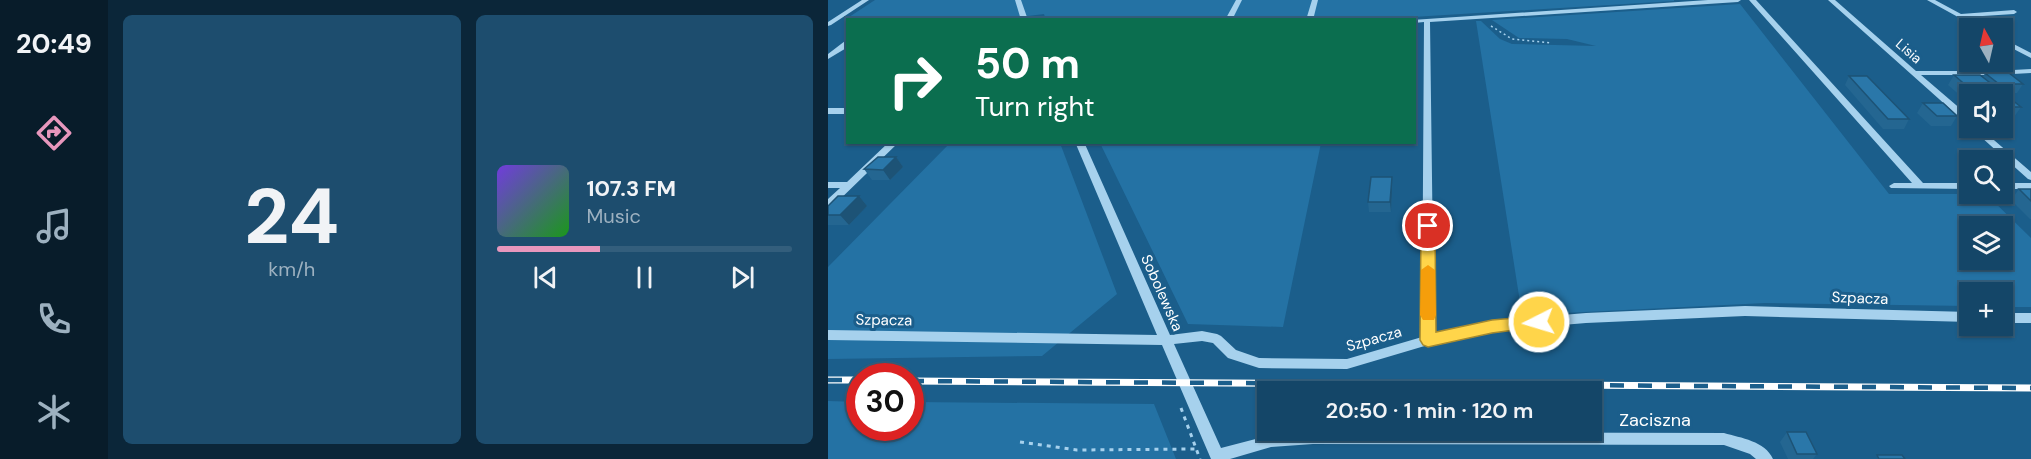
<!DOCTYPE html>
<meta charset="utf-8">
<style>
body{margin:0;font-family:"DM Sans",sans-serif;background:#1d4d6e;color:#f1f3f6;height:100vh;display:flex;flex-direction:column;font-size:22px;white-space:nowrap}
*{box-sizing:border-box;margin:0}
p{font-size:20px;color:#9db1c0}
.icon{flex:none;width:33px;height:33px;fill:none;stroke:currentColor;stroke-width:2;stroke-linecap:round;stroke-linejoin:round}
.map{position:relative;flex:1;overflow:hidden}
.side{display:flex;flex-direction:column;gap:15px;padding:15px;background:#0b2639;width:720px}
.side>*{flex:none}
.banner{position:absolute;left:18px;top:18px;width:570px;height:126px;border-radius:0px;box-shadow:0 2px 4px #0004,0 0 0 2px #335e7c;background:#0b6e4f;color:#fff;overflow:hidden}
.needle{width:39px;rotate:352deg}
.controls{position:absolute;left:1131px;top:18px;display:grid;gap:12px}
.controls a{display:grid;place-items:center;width:54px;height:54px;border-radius:0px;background:#144668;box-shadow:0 2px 4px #0004,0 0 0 2px #335e7c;font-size:30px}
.speed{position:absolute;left:18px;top:363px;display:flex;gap:12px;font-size:30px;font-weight:700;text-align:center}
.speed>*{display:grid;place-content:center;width:78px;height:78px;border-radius:50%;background:#144668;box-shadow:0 2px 4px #0004,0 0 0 2px #335e7c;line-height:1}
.speed .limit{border:9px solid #d22;background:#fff;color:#111}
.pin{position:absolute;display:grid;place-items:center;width:51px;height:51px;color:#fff;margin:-26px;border:3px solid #fff;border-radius:50%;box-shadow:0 2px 6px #0007}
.me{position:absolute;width:66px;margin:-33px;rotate:265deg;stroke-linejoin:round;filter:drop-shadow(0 0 4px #0008)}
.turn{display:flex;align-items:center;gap:21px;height:126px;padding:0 30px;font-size:27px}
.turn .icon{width:78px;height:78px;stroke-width:2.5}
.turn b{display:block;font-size:42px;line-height:51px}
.side .card{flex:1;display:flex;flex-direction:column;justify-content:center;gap:9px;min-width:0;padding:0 21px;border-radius:9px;background:#1d4d6e}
.side .dial{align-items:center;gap:0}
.dial b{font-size:78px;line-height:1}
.song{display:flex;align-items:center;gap:18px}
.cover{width:72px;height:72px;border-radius:9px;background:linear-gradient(135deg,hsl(260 70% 55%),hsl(120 70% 35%))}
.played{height:6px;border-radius:3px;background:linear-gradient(90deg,#e797bd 35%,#335e7c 35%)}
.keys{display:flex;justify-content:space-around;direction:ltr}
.side .tiles{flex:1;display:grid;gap:15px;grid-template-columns:repeat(2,1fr)}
.trip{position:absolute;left:429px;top:381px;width:345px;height:60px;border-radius:0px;background:#144668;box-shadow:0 2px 4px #0004,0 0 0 2px #335e7c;font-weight:600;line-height:60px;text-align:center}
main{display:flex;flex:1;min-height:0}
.tab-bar{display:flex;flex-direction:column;width:108px;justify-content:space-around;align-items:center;background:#081c2a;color:#9db1c0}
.tab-bar .icon{width:42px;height:42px}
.tab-bar .on{color:#e797bd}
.tab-bar b{font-size:27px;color:#f1f3f6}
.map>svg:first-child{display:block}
</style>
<main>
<nav class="tab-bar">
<b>20:49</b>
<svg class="icon on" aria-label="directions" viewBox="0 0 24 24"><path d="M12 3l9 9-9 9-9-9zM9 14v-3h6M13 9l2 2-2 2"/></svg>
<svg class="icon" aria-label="music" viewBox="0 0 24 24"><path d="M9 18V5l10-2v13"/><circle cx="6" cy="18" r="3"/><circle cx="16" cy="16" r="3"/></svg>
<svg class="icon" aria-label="phone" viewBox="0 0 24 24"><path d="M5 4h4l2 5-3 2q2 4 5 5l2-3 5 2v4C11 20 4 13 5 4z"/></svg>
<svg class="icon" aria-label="climate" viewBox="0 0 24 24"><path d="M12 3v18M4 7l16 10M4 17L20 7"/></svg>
</nav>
<section class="side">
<div class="tiles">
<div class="card dial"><b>24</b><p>km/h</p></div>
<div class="card">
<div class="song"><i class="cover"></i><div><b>107.3 FM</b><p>Music</p></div></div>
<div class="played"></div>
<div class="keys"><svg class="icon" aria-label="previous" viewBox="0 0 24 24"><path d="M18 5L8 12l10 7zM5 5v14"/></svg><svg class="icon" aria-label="pause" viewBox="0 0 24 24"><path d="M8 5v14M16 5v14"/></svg><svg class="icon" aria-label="next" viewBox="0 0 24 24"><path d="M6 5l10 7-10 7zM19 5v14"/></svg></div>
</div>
</div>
</section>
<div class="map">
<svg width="1203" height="459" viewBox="0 0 1203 459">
<rect width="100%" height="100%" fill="#1b5e8b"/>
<path fill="#2472a4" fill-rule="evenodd" d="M47 0H846V1L536 20H218L216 14 175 19H18Z
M912 4 1061 194H1158L1203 238V307H1175L1174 292H1142L1141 306 937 303 694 315 648 21H653L672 39 684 44 768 46 739 39 691 38 664 20ZM1142 226H1174V260H1142Z
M122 143H232L289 294 214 356 0 359V267Z
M272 143H493L455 327 360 324Z
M0 401 31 402 32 428H82L83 402 326 404 348 459H0Z"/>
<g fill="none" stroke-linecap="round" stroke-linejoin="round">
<path stroke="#a6d1ed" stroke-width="1.5" stroke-dasharray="2 3" stroke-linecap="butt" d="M663 26 684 39 724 43"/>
<path stroke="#a6d1ed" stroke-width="3" stroke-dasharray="4 5" stroke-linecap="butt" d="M353 408 372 459
M192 442 249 450 367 449"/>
<path fill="#a6d1ed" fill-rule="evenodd" d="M34 0H41L3 25 0 26V22Z
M187 0H193L200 20H193Z
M408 0H414L404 20H397Z
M484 0H490L485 20H478Z
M880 0H913L910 2 602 22 606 334 664 321 758 313 917 306 1142 312V322L917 316 758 323 664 331 600 345 519 369 431 368 400 358 385 343 374 341 346 344 393 448 443 435 485 432 896 433C913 438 937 441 945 459H928L922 454 896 445 485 444 443 447 402 459H383L334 345 0 340V330L329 335 247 142H256L342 335 374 331 389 334 393 336 408 350 431 358 519 359 594 337 596 22 586 23V20H584Z
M921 0H928L1095 183H1142V189L1063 188 1061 186 1066 183H1084Z
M1000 0H1007L1088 71H1167L1203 69V73L1167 75H1093L1142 117V124H1139Z
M1099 0H1107L1133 14 1186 10 1189 12 1186 14 1139 17 1157 28H1150Z
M1174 38 1203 53V58L1174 43Z
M17 41H20V47L0 59V54Z
M0 108H20V114H0Z
M1143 128H1152L1203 172V180L1200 179Z
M61 142H71L4 207 0 208V199L12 188H0V182H19Z
M1174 183H1203V189H1174Z
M1174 313H1203V323H1174Z"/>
<defs>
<path id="rail" d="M0 380H32
M82 381 1203 388"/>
</defs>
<use href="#rail" stroke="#fff" stroke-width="7"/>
<use href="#rail" stroke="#1b5e8b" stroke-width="4.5" stroke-dasharray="14" stroke-linecap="butt"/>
</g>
<path fill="#246691" d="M1157 73 1195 84 1189 93H1176L1193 107 1186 117H1174V94H1142V104L1120 85 1126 75 1155 77Z
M1021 76 1081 119 1076 129H1055L1017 85Z
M1095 103 1129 116 1123 126H1103L1089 113Z
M68 157 75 167 62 180H44L36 169Z
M564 187 563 212H541L540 202Z
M1191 189H1203V219H1202L1183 200Z
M31 196 39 206 21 225H0V206Z
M959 432 989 454 985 459H960L952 442Z"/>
<path fill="#1d5376" d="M68 157 75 167 62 180 55 170Z
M564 177V187L563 212 562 202Z
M31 196 39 206 21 225 12 215Z"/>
<path fill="#2a77a9" stroke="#1d5376" stroke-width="1.5" d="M1157 73H1181L1195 84H1171Z
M1126 75H1152L1193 107H1174V94H1148Z
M1021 76H1039L1081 119H1060Z
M1095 103H1115L1129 116H1109Z
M50 157H68L55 170 36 169Z
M543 177H564L562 202H540Z
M1191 189H1203V201Z
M10 196H31L12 215H0V206Z
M959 432H978L989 454H969Z
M1049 455H1074L1077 459H1051Z"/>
<path fill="#ffd54a" stroke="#a68a30" stroke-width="1.5" d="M600 222 607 226 608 332 664 320 711 316 717 318 719 322 717 326 664 333 600 347 595 345 592 340 593 226Z"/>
<path fill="#f59e0b" d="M600 265 607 270 608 315 606 320H595L592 315 593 270Z"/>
<g text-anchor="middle" stroke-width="6" stroke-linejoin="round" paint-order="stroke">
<g font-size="14" fill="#fff" stroke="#1b5e8b">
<text transform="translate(1081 51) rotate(41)" y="5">Lisia</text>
</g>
<g font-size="15" fill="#fff" stroke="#1b5e8b">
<text transform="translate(334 293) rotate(66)" y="5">Sobolewska</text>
<text transform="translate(1032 298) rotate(2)" y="5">Szpacza</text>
<text transform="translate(56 320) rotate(1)" y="5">Szpacza</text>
<text transform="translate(546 339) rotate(-16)" y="5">Szpacza</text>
</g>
<g font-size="18" fill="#fff" stroke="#1b5e8b">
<text x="827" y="426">Zaciszna</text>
</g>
</g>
</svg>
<div class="controls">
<a><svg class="needle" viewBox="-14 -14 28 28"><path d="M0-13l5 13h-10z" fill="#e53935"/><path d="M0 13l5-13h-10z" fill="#9db1c0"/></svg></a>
<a><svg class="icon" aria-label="sound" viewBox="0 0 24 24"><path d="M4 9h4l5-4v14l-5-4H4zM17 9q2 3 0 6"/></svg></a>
<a><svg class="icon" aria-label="search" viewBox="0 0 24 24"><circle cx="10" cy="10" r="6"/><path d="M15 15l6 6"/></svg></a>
<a><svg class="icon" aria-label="layers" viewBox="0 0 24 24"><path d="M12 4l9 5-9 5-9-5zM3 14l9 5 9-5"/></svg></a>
<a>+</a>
</div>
<div class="speed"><div class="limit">30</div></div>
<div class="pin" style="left:600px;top:226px;background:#d93025"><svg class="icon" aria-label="arrive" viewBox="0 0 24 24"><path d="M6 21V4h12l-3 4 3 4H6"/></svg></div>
<svg class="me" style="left:711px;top:322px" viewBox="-20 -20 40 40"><circle r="17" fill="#ffd54a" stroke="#fff" stroke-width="3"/><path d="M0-11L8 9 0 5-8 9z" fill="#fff"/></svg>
<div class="trip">20:50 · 1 min · 120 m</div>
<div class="banner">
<div class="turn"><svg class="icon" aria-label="right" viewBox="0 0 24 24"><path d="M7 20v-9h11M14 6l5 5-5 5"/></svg><div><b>50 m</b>Turn right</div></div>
</div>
</div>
</main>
